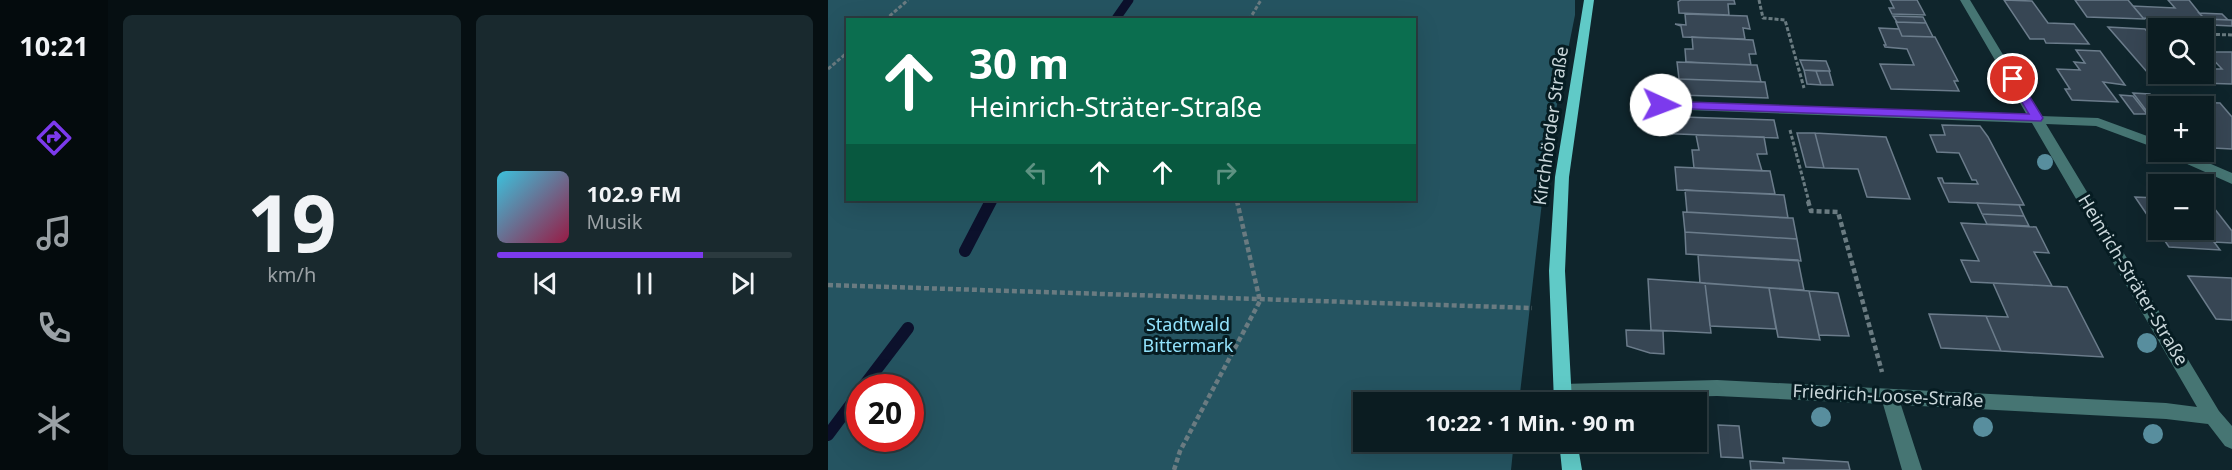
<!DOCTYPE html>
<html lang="de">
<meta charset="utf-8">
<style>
body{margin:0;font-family:"Noto Sans",sans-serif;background:#19292e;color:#f1f3f6;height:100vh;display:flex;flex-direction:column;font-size:22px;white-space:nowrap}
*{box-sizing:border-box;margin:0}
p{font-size:20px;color:#9aa1a5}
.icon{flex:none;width:33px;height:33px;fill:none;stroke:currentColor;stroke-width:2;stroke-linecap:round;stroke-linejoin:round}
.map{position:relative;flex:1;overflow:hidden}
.side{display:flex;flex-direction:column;gap:15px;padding:15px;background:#060f12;width:720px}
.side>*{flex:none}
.guide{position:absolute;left:18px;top:18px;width:570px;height:183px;border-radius:0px;box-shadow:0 6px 24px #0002,0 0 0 2px #2b3a3f;background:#0b6e4f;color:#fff;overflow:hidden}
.tools{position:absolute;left:1320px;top:18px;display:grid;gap:12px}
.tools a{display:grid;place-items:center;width:66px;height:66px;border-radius:0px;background:#0b1c21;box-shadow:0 6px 24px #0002,0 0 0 2px #2b3a3f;font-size:30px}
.speed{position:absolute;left:18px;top:374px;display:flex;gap:12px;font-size:30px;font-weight:700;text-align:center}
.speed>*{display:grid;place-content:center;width:78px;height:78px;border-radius:50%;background:#0b1c21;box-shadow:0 6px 24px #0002,0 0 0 2px #2b3a3f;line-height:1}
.speed .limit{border:9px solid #d22;background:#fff;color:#111}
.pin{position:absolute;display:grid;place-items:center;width:51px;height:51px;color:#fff;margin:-26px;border:3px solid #fff;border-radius:50%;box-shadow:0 2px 6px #0007}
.me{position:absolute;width:66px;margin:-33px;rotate:92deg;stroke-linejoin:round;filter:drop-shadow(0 0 4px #0008)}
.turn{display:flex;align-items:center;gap:21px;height:126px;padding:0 24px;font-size:27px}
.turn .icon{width:78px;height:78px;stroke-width:2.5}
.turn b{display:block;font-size:42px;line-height:51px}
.lanes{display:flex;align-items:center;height:57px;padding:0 24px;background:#0003;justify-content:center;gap:30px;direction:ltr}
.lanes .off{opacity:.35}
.side .card{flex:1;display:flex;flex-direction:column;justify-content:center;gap:9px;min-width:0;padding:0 21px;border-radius:9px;background:#19292e}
.side .dial{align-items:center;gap:0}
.dial b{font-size:78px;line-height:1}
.song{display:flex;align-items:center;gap:18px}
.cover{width:72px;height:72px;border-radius:9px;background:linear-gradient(135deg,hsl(190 70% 55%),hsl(340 70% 35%))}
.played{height:6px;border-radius:3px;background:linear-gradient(90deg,#7c3aed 70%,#2b3a3f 70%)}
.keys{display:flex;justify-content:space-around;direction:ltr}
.side .tiles{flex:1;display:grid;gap:15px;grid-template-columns:repeat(2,1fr)}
.trip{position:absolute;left:525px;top:392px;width:354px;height:60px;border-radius:0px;background:#0b1c21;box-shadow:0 6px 24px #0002,0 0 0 2px #2b3a3f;font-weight:700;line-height:60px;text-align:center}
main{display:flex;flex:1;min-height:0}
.tabs{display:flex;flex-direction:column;width:108px;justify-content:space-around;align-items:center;background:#040b0d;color:#9aa1a5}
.tabs .icon{width:42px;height:42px}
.tabs .on{color:#7c3aed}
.tabs b{font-size:27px;color:#f1f3f6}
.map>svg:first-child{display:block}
</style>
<main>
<nav class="tabs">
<b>10:21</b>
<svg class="icon on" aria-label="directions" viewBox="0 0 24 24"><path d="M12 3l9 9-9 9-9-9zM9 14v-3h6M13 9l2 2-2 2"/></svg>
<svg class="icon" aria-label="music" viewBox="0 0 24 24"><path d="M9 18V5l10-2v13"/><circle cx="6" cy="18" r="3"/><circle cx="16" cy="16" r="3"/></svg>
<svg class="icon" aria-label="phone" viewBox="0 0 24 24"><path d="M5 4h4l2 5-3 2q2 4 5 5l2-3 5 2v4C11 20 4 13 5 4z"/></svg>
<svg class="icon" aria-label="climate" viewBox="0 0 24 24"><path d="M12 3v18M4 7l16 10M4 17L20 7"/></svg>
</nav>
<section class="side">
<div class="tiles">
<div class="card dial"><b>19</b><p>km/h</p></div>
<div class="card">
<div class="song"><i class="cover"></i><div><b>102.9 FM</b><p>Musik</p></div></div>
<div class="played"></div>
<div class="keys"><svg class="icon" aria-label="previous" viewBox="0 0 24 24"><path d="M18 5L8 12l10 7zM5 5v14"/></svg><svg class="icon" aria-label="pause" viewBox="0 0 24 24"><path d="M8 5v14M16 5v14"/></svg><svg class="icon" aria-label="next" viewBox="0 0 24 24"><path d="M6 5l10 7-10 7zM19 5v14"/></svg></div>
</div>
</div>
</section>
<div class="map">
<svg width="1404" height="470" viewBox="0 0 1404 470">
<rect width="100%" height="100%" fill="#0f252c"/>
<path fill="#255461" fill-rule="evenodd" d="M0 0H747V15L720 150 691 402H536V441H686L683 470H0ZM20 20H586V200H20ZM32 387H82V438H32Z"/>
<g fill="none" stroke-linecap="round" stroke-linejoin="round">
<path stroke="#0c112c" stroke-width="9" d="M287 20 301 0
M162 202 163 200"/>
<path stroke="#0c112c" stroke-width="12" d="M137 251 163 201
M35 387 80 328
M0 435 32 392"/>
</g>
<path fill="#374654" stroke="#6b7c8b" stroke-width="1.5" d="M853 0H906L907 4H900L901 15 851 13 850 2Z
M1062 0H1089L1097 15 1064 14 1061 8H1066Z
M1176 0 1204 1 1220 23 1246 24 1261 44 1218 43 1216 39H1202Z
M1247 0H1300L1316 19 1259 17Z
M1340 0H1361L1377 20 1315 18 1305 6 1347 8Z
M1371 13 1394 14 1400 20 1377 19Z
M857 14 919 16 922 29 915 28 917 39 855 37 853 26 847 24 858 25Z
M1065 16 1095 17 1098 23 1069 22Z
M1377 19 1404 20V26L1383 25Z
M1068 22 1098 23 1105 37 1074 36Z
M1280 27 1317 29 1330 44V73H1320Z
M1051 28 1071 29 1074 36 1107 37 1130 81H1126L1131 91 1063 89 1052 64 1086 65 1079 49 1057 47 1056 45H1058Z
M864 37 925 40 928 54H921L923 65 858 62 857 49H865Z
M1248 50 1272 51 1297 85 1275 82 1290 102 1244 100 1237 89H1242L1229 69 1252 70 1246 62 1257 63Z
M1378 52H1404V84L1371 83 1363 74H1376V69H1394Z
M972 60 998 61 1002 71 976 70Z
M849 62 929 65 933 82 851 79Z
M976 70 988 71 993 85 979 84Z
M988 71H1001L1005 85H993Z
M820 78 937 82 940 98 822 94Z
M1305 93 1322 94 1332 106 1330 122H1327Z
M1292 95 1305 96 1319 114H1306Z
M1328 101 1392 103 1404 117V149L1385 148 1376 136V106H1332Z
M824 116 946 120 950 138 825 133Z
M1114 125 1152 126 1160 137 1196 205 1121 202 1110 178H1114L1116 183 1150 184 1148 180H1144L1131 153 1109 152 1102 135H1117Z
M969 133H987L996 168 978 167Z
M987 133 1058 137 1082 199 1039 197 1030 169 996 168Z
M868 135 936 137 939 154H929L934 171 866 168 864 150H871Z
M847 167 942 171 947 194 849 190Z
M857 190 956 195 960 218 859 212Z
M1307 197 1330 198V230H1376V207L1386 208 1404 231V243L1386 242 1392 250 1341 247Z
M1149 203 1191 205 1196 216 1154 214Z
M855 212 965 218 969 239 857 232Z
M1154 214 1196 216 1201 226 1159 224Z
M1133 223 1208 227 1221 253 1206 252 1224 286 1143 282 1133 260 1151 261Z
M857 232 969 239 973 261 858 254Z
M870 255 970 260 976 290 872 283Z
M1360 276 1404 278V320L1388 319Z
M820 279 877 283 883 333 823 330Z
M877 283 941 288 948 329 882 326Z
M1165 283 1239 287 1275 357 1173 351 1158 316 1180 317Z
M941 288 981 291 992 340 950 337Z
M981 291 1010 293 1021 336 991 335Z
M1101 314 1158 316 1173 351 1113 348Z
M798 330 835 331 836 354 822 353 799 346Z
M890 425 911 426 915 458 893 457Z
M955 458 1020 462 1022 470H923L922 461 956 463Z"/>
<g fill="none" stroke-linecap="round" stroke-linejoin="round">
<path stroke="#6a7b81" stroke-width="3" stroke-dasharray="4 2" stroke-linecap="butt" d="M931 0 935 18 957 20 976 88
M57 20 80 0
M421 20 433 0
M1376 34 1404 35
M0 69 20 52
M962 130 981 202"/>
<path stroke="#6a7b81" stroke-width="4.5" stroke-dasharray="5 3" stroke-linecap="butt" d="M980 201 983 211 1010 212 1054 372
M0 285 704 308
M346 470 352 451 432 301 409 201"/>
<path fill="#467573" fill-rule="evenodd" d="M1132 0H1142L1212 116 1270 118 1330 140V149L1268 126 1218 124 1391 411 1404 426V449L1397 446 1380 424 1338 419 1073 405 1094 470H1074L1055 404 889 396 734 400 728 397 725 392 728 387 734 384 889 380 1338 403 1369 407 1204 123 833 109 827 105 833 101 1199 115Z
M1338 152H1355L1404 173V184L1339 155Z"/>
<path fill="#60cac7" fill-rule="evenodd" d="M756 0H766L741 177 737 271 744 402H726L721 271 727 177Z
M731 441H749L754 470H734Z"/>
</g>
<g fill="#588e9e">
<circle cx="1173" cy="88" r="8"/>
<circle cx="1217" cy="162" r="8"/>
<circle cx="1319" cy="343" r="10"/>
<circle cx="993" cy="417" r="10"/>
<circle cx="1155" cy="427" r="10"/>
<circle cx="1325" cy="434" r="10"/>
</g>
<path fill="#7c3aed" stroke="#51269a" stroke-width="1.5" d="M1181 76H1189L1215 118 1213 121 833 108 827 105 833 101 1201 114 1180 79Z"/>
<g text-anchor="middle" stroke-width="6" stroke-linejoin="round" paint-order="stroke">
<g font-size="18" fill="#cad7db" stroke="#061c22">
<text transform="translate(723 126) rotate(-82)" y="6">Kirchhörder Straße</text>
<text transform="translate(1305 280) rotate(59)" y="6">Heinrich-Sträter-Straße</text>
<text transform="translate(1060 396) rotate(3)" y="6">Friedrich-Loose-Straße</text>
</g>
<g font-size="18" fill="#93e3fc" stroke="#061c22">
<text x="360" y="331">Stadtwald<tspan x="360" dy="21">Bittermark</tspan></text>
</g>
</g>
</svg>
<div class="tools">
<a><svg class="icon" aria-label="search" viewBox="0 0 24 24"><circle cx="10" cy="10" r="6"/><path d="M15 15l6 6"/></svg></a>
<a>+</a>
<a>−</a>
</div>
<div class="speed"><div class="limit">20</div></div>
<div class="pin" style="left:1185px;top:79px;background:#d93025"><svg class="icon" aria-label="arrive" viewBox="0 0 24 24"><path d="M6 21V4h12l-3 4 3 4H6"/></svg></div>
<svg class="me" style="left:833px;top:105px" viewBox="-20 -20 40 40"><circle r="19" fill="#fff"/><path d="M0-13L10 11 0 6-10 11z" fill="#7c3aed"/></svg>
<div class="trip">10:22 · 1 Min. · 90 m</div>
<div class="guide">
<div class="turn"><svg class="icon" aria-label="ahead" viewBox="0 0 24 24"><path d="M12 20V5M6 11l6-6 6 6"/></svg><div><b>30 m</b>Heinrich-Sträter-Straße</div></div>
<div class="lanes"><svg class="icon off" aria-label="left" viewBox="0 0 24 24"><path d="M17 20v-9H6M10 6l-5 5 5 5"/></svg><svg class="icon" aria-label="ahead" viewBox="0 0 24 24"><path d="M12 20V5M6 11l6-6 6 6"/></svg><svg class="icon" aria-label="ahead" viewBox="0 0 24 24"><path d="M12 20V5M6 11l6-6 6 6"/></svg><svg class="icon off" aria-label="right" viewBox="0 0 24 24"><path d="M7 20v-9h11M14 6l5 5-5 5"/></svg></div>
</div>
</div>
</main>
